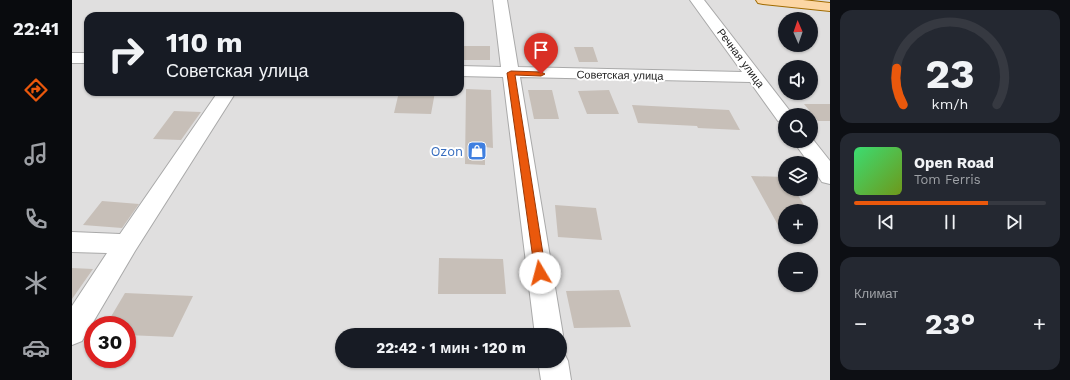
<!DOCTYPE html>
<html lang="ru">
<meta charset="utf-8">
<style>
body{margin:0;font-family:"Work Sans",sans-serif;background:#242831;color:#f1f3f6;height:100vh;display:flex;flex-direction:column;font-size:15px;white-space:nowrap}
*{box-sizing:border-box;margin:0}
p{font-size:13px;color:#9ea1a6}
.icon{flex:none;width:22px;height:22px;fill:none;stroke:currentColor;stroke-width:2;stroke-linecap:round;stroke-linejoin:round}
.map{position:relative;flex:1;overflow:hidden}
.details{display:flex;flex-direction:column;gap:10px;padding:10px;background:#0d0f14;width:240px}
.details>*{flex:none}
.top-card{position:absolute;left:12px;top:12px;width:380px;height:84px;border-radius:12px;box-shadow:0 1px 3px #0004;background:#171b24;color:#f1f3f6;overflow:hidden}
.needle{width:26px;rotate:358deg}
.tools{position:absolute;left:706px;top:12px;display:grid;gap:8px}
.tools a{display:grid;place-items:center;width:40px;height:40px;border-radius:50%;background:#171b24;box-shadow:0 1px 3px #0004;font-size:20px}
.speed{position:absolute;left:12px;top:316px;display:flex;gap:8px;font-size:20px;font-weight:700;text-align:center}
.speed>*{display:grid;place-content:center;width:52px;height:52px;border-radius:50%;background:#171b24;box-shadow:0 1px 3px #0004;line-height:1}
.speed .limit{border:6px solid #d22;background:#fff;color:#111}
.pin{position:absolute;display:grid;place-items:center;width:34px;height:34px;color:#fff;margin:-41px -17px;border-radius:50% 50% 50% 0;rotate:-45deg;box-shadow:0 0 4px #0007}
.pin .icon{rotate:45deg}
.me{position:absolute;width:44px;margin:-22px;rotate:352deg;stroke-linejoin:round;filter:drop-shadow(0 0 3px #0008)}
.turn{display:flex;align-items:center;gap:14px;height:84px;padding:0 16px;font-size:18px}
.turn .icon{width:52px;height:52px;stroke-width:2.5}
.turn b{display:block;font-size:28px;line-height:34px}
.big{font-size:30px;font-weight:700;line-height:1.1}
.details .card{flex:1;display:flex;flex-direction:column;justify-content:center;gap:6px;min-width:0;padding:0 14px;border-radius:12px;background:#242831}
.details .dial{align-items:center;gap:0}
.dial svg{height:104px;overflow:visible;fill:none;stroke:#363941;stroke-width:7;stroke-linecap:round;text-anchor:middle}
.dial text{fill:#f1f3f6;stroke:none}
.song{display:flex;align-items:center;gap:12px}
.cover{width:48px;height:48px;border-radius:6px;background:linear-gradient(135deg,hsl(140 70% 55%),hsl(80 70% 35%))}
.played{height:4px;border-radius:2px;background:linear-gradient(90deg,#ea580c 70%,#363941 70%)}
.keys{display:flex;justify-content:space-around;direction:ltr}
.heat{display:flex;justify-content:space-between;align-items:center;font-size:22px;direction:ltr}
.trip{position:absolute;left:263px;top:328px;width:232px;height:40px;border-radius:20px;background:#171b24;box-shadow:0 1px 3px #0004;font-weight:700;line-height:40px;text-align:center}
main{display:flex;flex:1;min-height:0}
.tab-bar{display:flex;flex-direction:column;width:72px;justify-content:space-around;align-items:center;background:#090b0e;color:#9ea1a6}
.tab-bar .icon{width:28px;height:28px}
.tab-bar .on{color:#ea580c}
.tab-bar b{font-size:18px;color:#f1f3f6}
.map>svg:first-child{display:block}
</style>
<main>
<nav class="tab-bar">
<b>22:41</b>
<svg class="icon on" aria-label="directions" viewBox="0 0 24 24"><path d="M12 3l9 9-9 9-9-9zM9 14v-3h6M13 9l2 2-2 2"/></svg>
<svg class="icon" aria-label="music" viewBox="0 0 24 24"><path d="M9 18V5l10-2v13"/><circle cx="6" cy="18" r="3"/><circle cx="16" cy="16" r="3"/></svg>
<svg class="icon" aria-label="phone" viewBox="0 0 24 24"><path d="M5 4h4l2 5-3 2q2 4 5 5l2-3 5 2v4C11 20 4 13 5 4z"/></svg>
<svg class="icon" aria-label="climate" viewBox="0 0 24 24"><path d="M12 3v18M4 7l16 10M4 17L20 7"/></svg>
<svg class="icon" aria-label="car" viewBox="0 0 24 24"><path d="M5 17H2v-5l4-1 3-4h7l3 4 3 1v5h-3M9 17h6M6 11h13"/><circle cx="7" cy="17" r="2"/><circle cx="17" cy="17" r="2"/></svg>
</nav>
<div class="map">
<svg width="758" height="380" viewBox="0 0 758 380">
<rect width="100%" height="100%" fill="#f2efe9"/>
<path fill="#e0dfdf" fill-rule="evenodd" d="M0 0H758V380H0ZM16 16H388V92H16ZM713 19H739V45H713ZM713 67H739V93H713ZM713 115H739V141H713ZM713 163H739V189H713ZM713 211H739V237H713ZM713 259H739V285H713ZM21 325H55V359H21ZM270 335H488V361H270Z"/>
<path fill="#c7bfb8" d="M388 46H418V60H388Z
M502 47H521L526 62H507Z
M394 89 419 90 421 148 413 147V165L393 164Z
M456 90H480L487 119H462Z
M537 90 547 114H515L506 91Z
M327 92H363L359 114 322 113Z
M732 104H758V121H746Z
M560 105 657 110 668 130 626 128 625 126 566 123Z
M102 111 129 112 109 140 81 139Z
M679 176 713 177V189H722L736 211H713V227H707Z
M30 201 67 204 50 228 11 225Z
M483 205 524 208 530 240 486 237Z
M367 258 431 259 434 294H366Z
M0 268 21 269 0 299Z
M547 290 559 327 502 328 494 291Z
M53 293 121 296 101 337 55 335V325H34Z"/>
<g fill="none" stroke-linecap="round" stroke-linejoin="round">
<defs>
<path id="minor" d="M421 0H435L446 67 670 72 618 0H632L721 115H713V123L706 121 678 82 448 77 491 335 488 342V335H463L431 77 388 76V66L429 67Z
M0 53H16V63H0Z
M146 92H164L63 251 10 341 0 345V306L35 253 0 252V232L48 234Z
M739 137 758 161V184L750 182 739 166V163H737L721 141H739Z
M488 349 491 351 496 361 499 380H469L466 361H488Z"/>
<path id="major" d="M684 0H731L758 3V11L691 4 686 3Z"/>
</defs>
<use href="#minor" stroke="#a9a9a9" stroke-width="2"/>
<use href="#major" stroke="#a06b00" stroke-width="2"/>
<use href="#minor" fill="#fff" fill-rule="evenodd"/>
<use href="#major" fill="#fcd6a4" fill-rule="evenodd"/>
</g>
<path fill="#ea580c" stroke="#983908" d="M439 71 469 72 473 74 469 76 443 75 474 273 472 277 468 278 465 277 463 273 435 73Z"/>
<defs>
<symbol id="shop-square" viewBox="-11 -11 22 22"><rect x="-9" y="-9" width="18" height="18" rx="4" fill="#3f7fe0" stroke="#fff"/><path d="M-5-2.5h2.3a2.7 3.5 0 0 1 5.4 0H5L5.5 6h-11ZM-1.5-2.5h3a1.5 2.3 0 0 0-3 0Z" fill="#fff"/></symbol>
</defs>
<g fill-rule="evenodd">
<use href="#shop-square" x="394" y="140" width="22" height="22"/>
</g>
<g text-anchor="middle" stroke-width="4" stroke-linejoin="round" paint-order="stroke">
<g font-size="11" fill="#222" stroke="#fff">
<text transform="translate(669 58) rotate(53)" y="4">Речная улица</text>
<text transform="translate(548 75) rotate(1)" y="4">Советская улица</text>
</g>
<g font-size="13" fill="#366cbe" stroke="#fff" text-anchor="end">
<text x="391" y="156">Ozon</text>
</g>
</g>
</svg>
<div class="tools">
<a><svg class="needle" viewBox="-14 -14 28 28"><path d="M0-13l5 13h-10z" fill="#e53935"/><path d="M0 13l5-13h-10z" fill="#9ea1a6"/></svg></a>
<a><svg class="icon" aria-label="sound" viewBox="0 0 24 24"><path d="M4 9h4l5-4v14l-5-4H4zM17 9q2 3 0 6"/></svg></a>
<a><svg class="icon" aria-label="search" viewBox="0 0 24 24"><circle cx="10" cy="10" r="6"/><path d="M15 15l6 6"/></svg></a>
<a><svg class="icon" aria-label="layers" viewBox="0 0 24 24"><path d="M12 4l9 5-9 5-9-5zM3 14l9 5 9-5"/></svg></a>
<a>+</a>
<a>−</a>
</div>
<div class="speed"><div class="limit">30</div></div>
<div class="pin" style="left:469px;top:74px;background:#d93025"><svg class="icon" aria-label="arrive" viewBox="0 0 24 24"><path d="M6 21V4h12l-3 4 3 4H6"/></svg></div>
<svg class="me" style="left:468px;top:273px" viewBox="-20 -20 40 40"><circle r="19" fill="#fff"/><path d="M0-13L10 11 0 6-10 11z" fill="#ea580c"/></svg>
<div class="trip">22:42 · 1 мин · 120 m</div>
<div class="top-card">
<div class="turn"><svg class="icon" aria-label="right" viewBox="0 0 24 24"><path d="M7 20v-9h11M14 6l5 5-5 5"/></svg><div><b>110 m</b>Советская улица</div></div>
</div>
</div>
<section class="details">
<div class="card dial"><svg viewBox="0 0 100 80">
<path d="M14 69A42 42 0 1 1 86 69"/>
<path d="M14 69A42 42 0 0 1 9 41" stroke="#ea580c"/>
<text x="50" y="56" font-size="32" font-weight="700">23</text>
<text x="50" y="72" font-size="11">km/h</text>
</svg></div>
<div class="card">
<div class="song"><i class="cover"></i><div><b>Open Road</b><p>Tom Ferris</p></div></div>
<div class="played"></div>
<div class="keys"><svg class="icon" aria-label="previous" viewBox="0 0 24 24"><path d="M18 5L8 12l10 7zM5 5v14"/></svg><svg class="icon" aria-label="pause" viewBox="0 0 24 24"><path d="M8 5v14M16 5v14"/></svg><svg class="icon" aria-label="next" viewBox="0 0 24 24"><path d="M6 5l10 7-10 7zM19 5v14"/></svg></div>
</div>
<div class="card"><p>Климат</p>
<div class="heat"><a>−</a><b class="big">23°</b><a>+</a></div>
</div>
</section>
</main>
